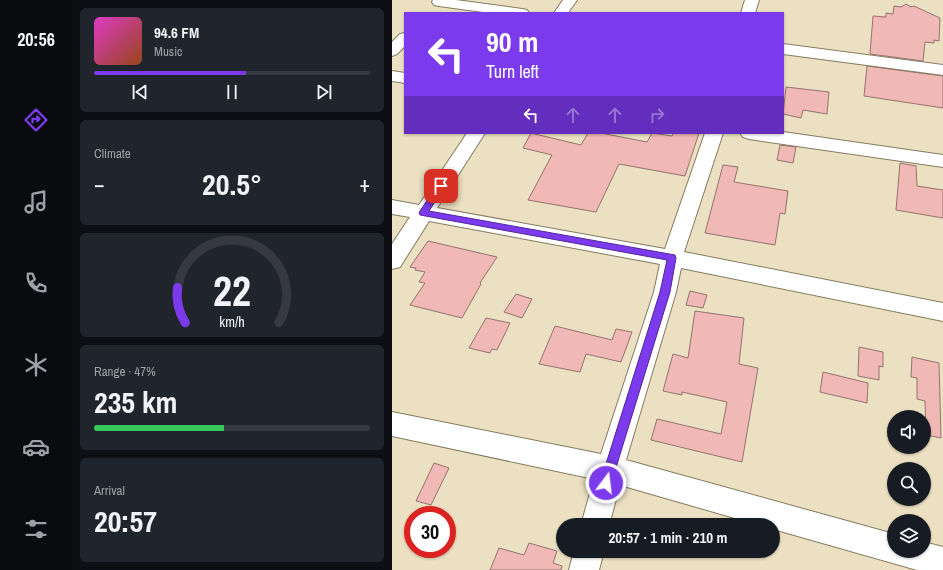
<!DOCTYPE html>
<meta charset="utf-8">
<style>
body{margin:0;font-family:"Archivo Narrow",sans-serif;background:#20242c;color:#f1f3f6;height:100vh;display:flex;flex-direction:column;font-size:15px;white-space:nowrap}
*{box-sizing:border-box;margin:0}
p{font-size:13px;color:#9ea1a6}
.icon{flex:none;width:22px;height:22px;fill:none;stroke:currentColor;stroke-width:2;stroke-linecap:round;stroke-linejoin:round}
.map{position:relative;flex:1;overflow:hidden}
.details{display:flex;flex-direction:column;gap:8px;padding:8px;background:#0d0f14;width:320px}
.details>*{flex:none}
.banner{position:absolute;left:12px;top:12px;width:380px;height:122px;border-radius:0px;box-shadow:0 1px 3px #0004;background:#7c3aed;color:#fff;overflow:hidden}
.controls{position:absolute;left:495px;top:410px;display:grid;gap:8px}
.controls a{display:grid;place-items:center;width:44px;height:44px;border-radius:50%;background:#171b24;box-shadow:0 1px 3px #0004;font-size:20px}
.speed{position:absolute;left:12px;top:506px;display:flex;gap:8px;font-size:20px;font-weight:700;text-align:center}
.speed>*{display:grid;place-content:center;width:52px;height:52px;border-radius:50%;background:#171b24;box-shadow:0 1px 3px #0004;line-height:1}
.speed .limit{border:6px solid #d22;background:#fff;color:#111}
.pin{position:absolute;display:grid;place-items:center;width:34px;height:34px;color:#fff;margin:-17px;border-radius:8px;box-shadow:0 2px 6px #0006}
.me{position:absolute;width:44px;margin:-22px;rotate:15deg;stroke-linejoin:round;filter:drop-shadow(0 0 3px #0008)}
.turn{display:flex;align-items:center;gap:14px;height:84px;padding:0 16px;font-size:18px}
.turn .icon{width:52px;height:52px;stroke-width:2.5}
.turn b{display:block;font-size:28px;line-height:34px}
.lanes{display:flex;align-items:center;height:38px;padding:0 16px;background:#0003;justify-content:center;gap:20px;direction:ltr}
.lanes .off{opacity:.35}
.big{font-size:30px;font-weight:700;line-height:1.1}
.details .widget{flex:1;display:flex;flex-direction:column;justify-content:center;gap:6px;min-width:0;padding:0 14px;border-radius:6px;background:#20242c}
.details .dial{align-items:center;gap:0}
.dial svg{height:104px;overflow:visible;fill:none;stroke:#363941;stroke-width:7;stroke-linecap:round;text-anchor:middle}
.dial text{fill:#f1f3f6;stroke:none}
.song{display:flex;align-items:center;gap:12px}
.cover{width:48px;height:48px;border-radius:6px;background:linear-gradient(135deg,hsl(310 70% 55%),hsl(20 70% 35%))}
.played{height:4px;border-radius:2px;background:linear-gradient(90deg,#7c3aed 55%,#363941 55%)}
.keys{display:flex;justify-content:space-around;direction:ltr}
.heat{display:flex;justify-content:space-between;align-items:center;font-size:22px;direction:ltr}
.charge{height:6px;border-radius:3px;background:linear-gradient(90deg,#34c759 47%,#363941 0)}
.trip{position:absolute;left:164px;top:518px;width:224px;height:40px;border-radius:20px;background:#171b24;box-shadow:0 1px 3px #0004;font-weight:700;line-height:40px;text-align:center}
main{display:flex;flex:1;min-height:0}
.dock{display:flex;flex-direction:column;width:72px;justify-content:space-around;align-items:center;background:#090b0e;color:#9ea1a6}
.dock .icon{width:28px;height:28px}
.dock .active{color:#7c3aed}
.dock b{font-size:18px;color:#f1f3f6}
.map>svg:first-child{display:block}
</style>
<main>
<nav class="dock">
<b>20:56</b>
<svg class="icon active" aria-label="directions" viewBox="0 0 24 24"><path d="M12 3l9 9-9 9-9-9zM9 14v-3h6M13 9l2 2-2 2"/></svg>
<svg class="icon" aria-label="music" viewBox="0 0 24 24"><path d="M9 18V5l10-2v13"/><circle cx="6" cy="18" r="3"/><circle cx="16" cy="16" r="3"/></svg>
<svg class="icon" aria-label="phone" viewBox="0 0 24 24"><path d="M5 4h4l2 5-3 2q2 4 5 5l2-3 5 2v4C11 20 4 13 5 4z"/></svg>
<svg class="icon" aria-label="climate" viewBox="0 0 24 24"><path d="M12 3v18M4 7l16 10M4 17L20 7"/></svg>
<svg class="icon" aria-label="car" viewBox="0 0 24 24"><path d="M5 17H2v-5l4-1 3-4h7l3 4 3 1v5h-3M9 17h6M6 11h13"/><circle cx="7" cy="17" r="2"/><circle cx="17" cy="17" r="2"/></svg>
<svg class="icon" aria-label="filters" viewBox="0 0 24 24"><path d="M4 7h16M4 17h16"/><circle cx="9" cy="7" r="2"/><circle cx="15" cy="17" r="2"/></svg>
</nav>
<section class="details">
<div class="widget">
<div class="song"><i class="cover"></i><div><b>94.6 FM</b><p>Music</p></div></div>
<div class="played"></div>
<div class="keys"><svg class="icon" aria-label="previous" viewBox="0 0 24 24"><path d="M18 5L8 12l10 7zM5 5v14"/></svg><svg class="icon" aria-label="pause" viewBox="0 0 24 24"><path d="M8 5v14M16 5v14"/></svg><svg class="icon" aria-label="next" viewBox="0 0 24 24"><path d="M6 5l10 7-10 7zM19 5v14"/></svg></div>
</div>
<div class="widget"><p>Climate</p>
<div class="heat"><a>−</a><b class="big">20.5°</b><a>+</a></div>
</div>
<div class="widget dial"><svg viewBox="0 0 100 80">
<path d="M14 69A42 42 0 1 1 86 69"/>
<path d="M14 69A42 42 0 0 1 8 42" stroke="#7c3aed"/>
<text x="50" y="56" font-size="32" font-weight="700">22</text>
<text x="50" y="72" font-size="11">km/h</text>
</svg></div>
<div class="widget"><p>Range · 47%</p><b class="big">235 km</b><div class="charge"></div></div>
<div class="widget"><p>Arrival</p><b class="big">20:57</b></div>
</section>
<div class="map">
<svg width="551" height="570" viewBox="0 0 551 570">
<rect width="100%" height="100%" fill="#ebe0c1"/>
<path fill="#f1b9b5" stroke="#947370" d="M514 4 519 7 522 6 548 18 547 41 542 40V43L533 42 531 61 478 54 481 16 494 17V13L501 14 502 6 509 7Z
M475 66 551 76V108L472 96Z
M394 87 437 92 435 114 411 110 409 118 391 114Z
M139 133 189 145 196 133H209L255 142 260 133 280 136 281 133H307L293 176 227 164 204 212 136 200 160 155 131 148Z
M388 145 404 147 401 163 385 160Z
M508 163 524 166 525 186 551 190V218L504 210Z
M331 165 346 167 342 182 396 191 393 214 388 213 383 245 313 233Z
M36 241 105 257 88 283 89 284 70 318 18 305 33 283 27 282 33 272 23 270 24 268 18 267Z
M298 291 315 295 311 308 294 305Z
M124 294 140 299 130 318 112 312Z
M303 311 352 318 347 364 366 368 350 462 259 440 265 419 329 434 335 402 290 392V395L271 391 281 354 296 358Z
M94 318 118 323 105 350 100 349 98 353 77 348Z
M163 326 220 340 224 329 240 332 229 362 194 354 188 372 147 364Z
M467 347 491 352V367L487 366V380L466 376Z
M520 357 547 363 549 438 534 435 533 401 525 399V378L519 377Z
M431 372 476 383 475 403 428 392Z
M42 463 57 468 39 505 24 501Z
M137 543 165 551 161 563 170 566 169 570H98L107 548 132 555Z"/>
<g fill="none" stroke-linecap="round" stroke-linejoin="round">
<defs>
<path id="minor" d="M41 0H64L130 9 135 10 137 13H98L47 6 42 5 40 2Z
M171 0H185L176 13H162Z
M353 0H367L363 13H349Z
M13 33V46L5 54 0 56V42L8 34Z
M391 44 551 65V75L391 54Z
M0 71 13 73V83L0 81Z
M391 132 551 155V167L357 139 351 137 348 133Z
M75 133H93L45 208 273 249 313 133H331L292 252 551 303V321L289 268 284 292 234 460 502 534V551H532V542L551 547V570H525L381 529V525H367L228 485 217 525H189L202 479 0 436V412L209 454 262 292 268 264 37 221 8 267 0 269V244L18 217 0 214V200L27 205Z
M182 551H212L207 570H177Z"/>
</defs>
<use href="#minor" stroke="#857b5f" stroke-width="2"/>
<use href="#minor" fill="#fff" fill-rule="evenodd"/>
</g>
<path fill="#7c3aed" stroke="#51269a" d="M46 184H49L53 186 37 211 283 255 284 258 278 292 218 487 214 489 210 487 208 483 268 292 275 260 28 215 27 213 28 211Z"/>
</svg>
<div class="controls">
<a><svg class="icon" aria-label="sound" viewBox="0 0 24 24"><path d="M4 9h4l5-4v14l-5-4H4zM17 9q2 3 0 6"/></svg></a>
<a><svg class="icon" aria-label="search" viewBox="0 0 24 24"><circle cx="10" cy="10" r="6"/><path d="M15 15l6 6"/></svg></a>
<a><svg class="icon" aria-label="layers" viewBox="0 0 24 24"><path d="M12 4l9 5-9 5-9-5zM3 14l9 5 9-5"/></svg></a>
</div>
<div class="speed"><div class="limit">30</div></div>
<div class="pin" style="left:49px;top:186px;background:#d93025"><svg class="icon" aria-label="arrive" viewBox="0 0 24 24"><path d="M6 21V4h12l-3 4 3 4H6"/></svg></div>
<svg class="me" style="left:214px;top:483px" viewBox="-20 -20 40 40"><circle r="17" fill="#7c3aed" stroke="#fff" stroke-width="3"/><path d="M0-11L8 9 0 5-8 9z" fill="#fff"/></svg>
<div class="trip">20:57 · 1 min · 210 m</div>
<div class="banner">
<div class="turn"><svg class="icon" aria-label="left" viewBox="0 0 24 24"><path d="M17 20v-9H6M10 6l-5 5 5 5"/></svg><div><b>90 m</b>Turn left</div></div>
<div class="lanes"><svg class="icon" aria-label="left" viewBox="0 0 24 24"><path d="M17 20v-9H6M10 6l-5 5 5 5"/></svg><svg class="icon off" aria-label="ahead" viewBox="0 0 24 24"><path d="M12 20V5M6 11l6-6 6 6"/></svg><svg class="icon off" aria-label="ahead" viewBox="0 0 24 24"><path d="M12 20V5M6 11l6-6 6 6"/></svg><svg class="icon off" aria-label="right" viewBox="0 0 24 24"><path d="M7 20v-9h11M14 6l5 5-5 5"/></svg></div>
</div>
</div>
</main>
